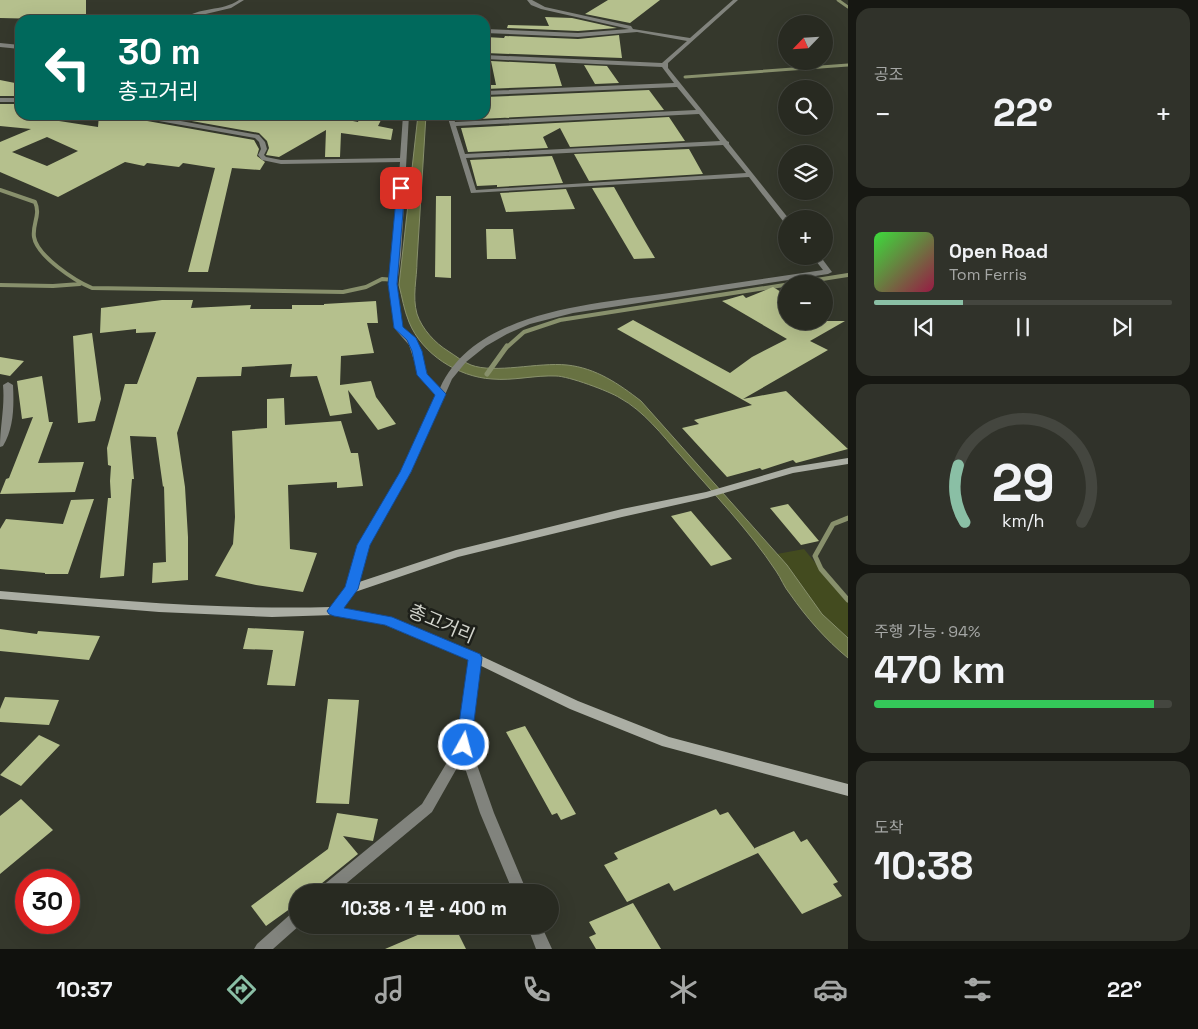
<!DOCTYPE html>
<html lang="ko">
<meta charset="utf-8">
<style>
body{margin:0;font-family:"Space Grotesk","Noto Sans KR",sans-serif;background:#30322a;color:#f1f3f6;height:100vh;display:flex;flex-direction:column;font-size:19px;white-space:nowrap}
*{box-sizing:border-box;margin:0}
p{font-size:16px;color:#a5a7a5}
.icon{flex:none;width:28px;height:28px;fill:none;stroke:currentColor;stroke-width:2;stroke-linecap:round;stroke-linejoin:round}
.map{position:relative;flex:1;overflow:hidden}
.sheet{display:flex;flex-direction:column;gap:8px;padding:8px;background:#161712;width:350px}
.sheet>*{flex:none}
.banner{position:absolute;left:15px;top:15px;width:475px;height:105px;border-radius:15px;box-shadow:0 5px 20px #0002,0 0 0 1px #44463f;background:#00695c;color:#fff;overflow:hidden}
.needle{width:32px;rotate:245deg}
.tools{position:absolute;left:778px;top:15px;display:grid;gap:10px}
.tools a{display:grid;place-items:center;width:55px;height:55px;border-radius:50%;background:#282a21;box-shadow:0 5px 20px #0002,0 0 0 1px #44463f;font-size:25px}
.speed{position:absolute;left:15px;top:869px;display:flex;gap:10px;font-size:25px;font-weight:700;text-align:center}
.speed>*{display:grid;place-content:center;width:65px;height:65px;border-radius:50%;background:#282a21;box-shadow:0 5px 20px #0002,0 0 0 1px #44463f;line-height:1}
.speed .limit{border:8px solid #d22;background:#fff;color:#111}
.pin{position:absolute;display:grid;place-items:center;width:42px;height:42px;color:#fff;margin:-21px;border-radius:10px;box-shadow:0 2px 8px #0006}
.me{position:absolute;width:55px;margin:-28px;rotate:7deg;stroke-linejoin:round;filter:drop-shadow(0 0 4px #0008)}
.turn{display:flex;align-items:center;gap:18px;height:105px;padding:0 20px;font-size:22px}
.turn .icon{width:65px;height:65px;stroke-width:2.5}
.turn b{display:block;font-size:35px;line-height:42px}
.big{font-size:38px;font-weight:700;line-height:1.1}
.sheet .widget{flex:1;display:flex;flex-direction:column;justify-content:center;gap:8px;min-width:0;padding:0 18px;border-radius:15px;background:#30322a}
.sheet .dial{align-items:center;gap:0}
.dial svg{height:130px;overflow:visible;fill:none;stroke:#44463f;stroke-width:7;stroke-linecap:round;text-anchor:middle}
.dial text{fill:#f1f3f6;stroke:none}
.song{display:flex;align-items:center;gap:15px}
.cover{width:60px;height:60px;border-radius:8px;background:linear-gradient(135deg,hsl(120 70% 55%),hsl(340 70% 35%))}
.played{height:5px;border-radius:2px;background:linear-gradient(90deg,#8abfa5 30%,#44463f 30%)}
.keys{display:flex;justify-content:space-around;direction:ltr}
.heat{display:flex;justify-content:space-between;align-items:center;font-size:28px;direction:ltr}
.charge{height:8px;border-radius:4px;background:linear-gradient(90deg,#34c759 94%,#44463f 0)}
.trip{position:absolute;left:289px;top:884px;width:270px;height:50px;border-radius:25px;background:#282a21;box-shadow:0 5px 20px #0002,0 0 0 1px #44463f;font-weight:700;line-height:50px;text-align:center}
.dock{display:flex;height:80px;justify-content:space-around;align-items:center;background:#10110d;color:#a5a7a5}
.dock .icon{width:35px;height:35px}
.dock .active{color:#8abfa5}
.dock b{font-size:22px;color:#f1f3f6}
main{display:flex;flex:1;min-height:0}
.map>svg:first-child{display:block}
</style>
<main>
<div class="map">
<svg width="848" height="949" viewBox="0 0 848 949">
<rect width="100%" height="100%" fill="#35382c"/>
<path fill="#434b1f" d="M804 549 848 603V638L822 614 777 554Z"/>
<path fill="#687242" stroke="#88906c" d="M418 115H426L417 261C417 279 412 296 417 314 422 329 435 343 448 351 456 356 463 362 471 365 495 374 538 362 567 365 596 368 619 384 641 401L787 565 822 614 848 638V658C826 640 806 617 790 594 784 587 781 578 776 571 749 530 712 492 680 455 662 435 644 411 620 398 609 391 568 376 556 376 535 375 513 381 492 379 458 377 422 354 409 322 404 310 402 297 399 285Z"/>
<g fill="none" stroke-linecap="round" stroke-linejoin="round">
<path stroke="#88906c" stroke-width="3" d="M838 0 848 7
M685 77 848 65"/>
<path stroke="#88906c" stroke-width="4" d="M0 190 35 202C41 215 32 224 34 237 37 256 75 281 92 288L343 292 366 287 382 279 395 280
M0 285 53 286 80 284
M506 348 524 332 560 320 848 275"/>
<path stroke="#88906c" stroke-width="5" d="M487 374 507 346
M848 518 833 524 815 556 821 569 848 600"/>
</g>
<path fill="#b5c08d" fill-rule="evenodd" d="M0 0H86V20L0 18Z
M608 0H660L630 23 585 14Z
M545 17 572 18 617 28 578 31 507 28 508 25 549 26Z
M619 35 622 58 485 53V37L504 38 505 36 578 39Z
M491 61 555 64 562 86 485 89V85H496Z
M584 65 607 66 619 83 595 84Z
M0 80 20 84V96H0Z
M649 90 664 110 459 120 457 115H485V97Z
M0 104H20V115L98 127 99 115H131L136 119 254 140 259 149 257 156 265 162 260 170 232 168 208 272H188L215 168 183 163 179 167 147 163 144 166 125 162 58 197 0 172V142L31 129 0 126ZM47 137 78 151 47 166 12 152Z
M158 115H322L358 122 359 119 381 120 378 126 393 129 391 140 341 133 340 157H325L326 130 279 157 266 155 269 148 267 141 259 133Z
M669 117 685 141 570 147 560 128 543 137 548 148 468 152 461 128Z
M689 149 703 174 589 181 574 154Z
M552 156 563 183 497 187V185L477 186 470 160Z
M614 187 636 226 655 258 634 259 592 188Z
M566 189 575 209 506 212 500 193Z
M436 196H451V278L435 277Z
M486 229H513L516 259H487Z
M773 287 786 295V321H845L810 341 828 350 743 399 786 391 848 449 796 463 793 460 762 470 760 468 727 477 682 428 699 424 694 420 752 405 617 329 633 320 730 373 752 357 787 339 722 301 743 295 746 298Z
M162 300H193L191 308 251 305 250 309H292V305H324V304L376 301 378 323H367L374 353 341 356 340 385 371 381 376 397 396 424 378 430 348 390 352 413 330 416 317 376 290 377 292 364 242 367 241 376 197 377 177 433 185 487 188 537V580L152 583 153 563 166 562 164 486 163 487 156 437 130 436 134 479H132L124 576 100 578 108 498H111L110 481 111 466 108 465 107 448 125 384H137L156 332 136 333V329L100 333 101 308Z
M92 333 101 399 95 421 78 423 73 336Z
M0 357 24 361 10 376 0 374Z
M42 376 49 422H53L38 463 84 462 75 492 0 494 6 479 9 478 33 417 22 419 17 381Z
M284 398 285 425 341 421 351 453H358L363 486 337 488V482L288 485 290 549 317 553 303 592 256 585 215 576 233 544 235 517 232 431 267 428V399Z
M94 499 68 574H45V573L0 569V529L6 519 63 524 71 500Z
M788 504 819 541 801 545 770 508Z
M691 511 732 559 711 566 671 516Z
M248 628 304 631 295 686 267 685 273 650 243 649Z
M0 629 37 634 38 631 100 636 89 660 0 651Z
M5 697 59 700 49 725 0 722V709Z
M328 699 359 700 349 804 316 803Z
M525 726 576 814 561 820 557 813 552 815 506 732Z
M39 735 60 745 21 786 0 775Z
M21 799 53 830 0 874V816Z
M716 809 720 815 728 812 755 849V848L794 831 801 842 807 839 838 882 833 884 842 896 802 914 758 853 674 891 669 883 627 902 604 865 618 859 614 853Z
M337 813 378 819 373 841 343 836 358 854 311 892H298V903L266 926 251 906 328 849Z
M633 903 661 949H596L589 937 596 934 589 922Z
M441 925H448L453 935 458 933 466 949H385Z"/>
<g fill="none" stroke-linecap="round" stroke-linejoin="round">
<path fill="#81837d" fill-rule="evenodd" d="M239 0H244L231 8 193 17 217 20H182C199 6 222 12 239 0Z
M527 0H532L545 7 631 26 633 29 690 38 733 0H738L668 63V68L727 141 729 142V144L789 219H786V221H783L749 177 471 193 447 115H453L455 122 696 110 677 87 485 95V91L674 83 662 67 485 59V55L662 63 687 41 637 32 578 37 485 33V29L578 33 629 29 541 9 531 5ZM699 114 720 141 465 154 456 126ZM723 145 746 173 476 190 466 158Z
M0 43 20 45V49L0 47Z
M0 98H20V102H0Z
M133 115H147L259 135 265 142 267 149 264 155 266 157 281 160 400 158 403 115H409L401 255 397 284 402 327 418 345 428 376 440 388C475 310 595 304 669 293 720 285 771 278 823 270L812 256H820L832 272 828 274 573 313 530 324 507 334 486 346 466 362 452 379 411 472 369 545 357 589 355 592H347L345 589 359 545 401 472 436 395 419 376 409 345 394 328 389 284 393 255 400 162 281 164 262 160 258 155 261 149 259 142 255 138 136 117Z
M8 382 13 385C14 406 14 428 3 446L0 447C0 426 5 406 3 385Z
M475 653 479 655 481 658 470 745 494 813 527 892H513L480 813 462 759 432 812 336 892H319L321 887 422 804 458 744 469 658 471 655Z
M298 910V925H300L273 949H254L257 944 293 912Z
M527 925H541L552 949H536Z"/>
<path fill="#abaea4" fill-rule="evenodd" d="M848 458V464L793 473 707 498 622 517 458 557 355 592 342 608 391 618 479 655 578 701 669 737 848 784V796L662 746 570 709 471 661 385 625 334 615 272 617 159 612 0 599V591C110 600 220 610 331 607L347 586 456 550 622 509 706 492 792 467Z"/>
</g>
<path fill="#1a73e8" stroke="#114b97" d="M401 186 405 188 397 284 403 327 416 338 422 351 427 374 446 394 411 472 370 545 358 589 344 608 392 617 480 654 482 658 471 745 469 749 464 751 459 749 456 745 468 660 385 625 334 616 329 614 327 611 345 587 357 545 400 472 435 395 417 375 412 351 407 340 394 328 388 284 397 188Z"/>
<g text-anchor="middle" stroke-width="5" stroke-linejoin="round" paint-order="stroke">
<g font-size="19" fill="#d3d5cd" stroke="#1d1f19">
<text transform="translate(442 623) rotate(23)" y="7">총고거리</text>
</g>
</g>
</svg>
<div class="tools">
<a><svg class="needle" viewBox="-14 -14 28 28"><path d="M0-13l5 13h-10z" fill="#e53935"/><path d="M0 13l5-13h-10z" fill="#a5a7a5"/></svg></a>
<a><svg class="icon" aria-label="search" viewBox="0 0 24 24"><circle cx="10" cy="10" r="6"/><path d="M15 15l6 6"/></svg></a>
<a><svg class="icon" aria-label="layers" viewBox="0 0 24 24"><path d="M12 4l9 5-9 5-9-5zM3 14l9 5 9-5"/></svg></a>
<a>+</a>
<a>−</a>
</div>
<div class="speed"><div class="limit">30</div></div>
<div class="pin" style="left:401px;top:188px;background:#d93025"><svg class="icon" aria-label="arrive" viewBox="0 0 24 24"><path d="M6 21V4h12l-3 4 3 4H6"/></svg></div>
<svg class="me" style="left:464px;top:745px" viewBox="-20 -20 40 40"><circle r="17" fill="#1a73e8" stroke="#fff" stroke-width="3"/><path d="M0-11L8 9 0 5-8 9z" fill="#fff"/></svg>
<div class="trip">10:38 · 1 분 · 400 m</div>
<div class="banner">
<div class="turn"><svg class="icon" aria-label="left" viewBox="0 0 24 24"><path d="M17 20v-9H6M10 6l-5 5 5 5"/></svg><div><b>30 m</b>총고거리</div></div>
</div>
</div>
<section class="sheet">
<div class="widget"><p>공조</p>
<div class="heat"><a>−</a><b class="big">22°</b><a>+</a></div>
</div>
<div class="widget">
<div class="song"><i class="cover"></i><div><b>Open Road</b><p>Tom Ferris</p></div></div>
<div class="played"></div>
<div class="keys"><svg class="icon" aria-label="previous" viewBox="0 0 24 24"><path d="M18 5L8 12l10 7zM5 5v14"/></svg><svg class="icon" aria-label="pause" viewBox="0 0 24 24"><path d="M8 5v14M16 5v14"/></svg><svg class="icon" aria-label="next" viewBox="0 0 24 24"><path d="M6 5l10 7-10 7zM19 5v14"/></svg></div>
</div>
<div class="widget dial"><svg viewBox="0 0 100 80">
<path d="M14 69A42 42 0 1 1 86 69"/>
<path d="M14 69A42 42 0 0 1 10 34" stroke="#8abfa5"/>
<text x="50" y="56" font-size="32" font-weight="700">29</text>
<text x="50" y="72" font-size="11">km/h</text>
</svg></div>
<div class="widget"><p>주행 가능 · 94%</p><b class="big">470 km</b><div class="charge"></div></div>
<div class="widget"><p>도착</p><b class="big">10:38</b></div>
</section>
</main>
<nav class="dock">
<b>10:37</b>
<svg class="icon active" aria-label="directions" viewBox="0 0 24 24"><path d="M12 3l9 9-9 9-9-9zM9 14v-3h6M13 9l2 2-2 2"/></svg>
<svg class="icon" aria-label="music" viewBox="0 0 24 24"><path d="M9 18V5l10-2v13"/><circle cx="6" cy="18" r="3"/><circle cx="16" cy="16" r="3"/></svg>
<svg class="icon" aria-label="phone" viewBox="0 0 24 24"><path d="M5 4h4l2 5-3 2q2 4 5 5l2-3 5 2v4C11 20 4 13 5 4z"/></svg>
<svg class="icon" aria-label="climate" viewBox="0 0 24 24"><path d="M12 3v18M4 7l16 10M4 17L20 7"/></svg>
<svg class="icon" aria-label="car" viewBox="0 0 24 24"><path d="M5 17H2v-5l4-1 3-4h7l3 4 3 1v5h-3M9 17h6M6 11h13"/><circle cx="7" cy="17" r="2"/><circle cx="17" cy="17" r="2"/></svg>
<svg class="icon" aria-label="filters" viewBox="0 0 24 24"><path d="M4 7h16M4 17h16"/><circle cx="9" cy="7" r="2"/><circle cx="15" cy="17" r="2"/></svg>
<b>22°</b>
</nav>
